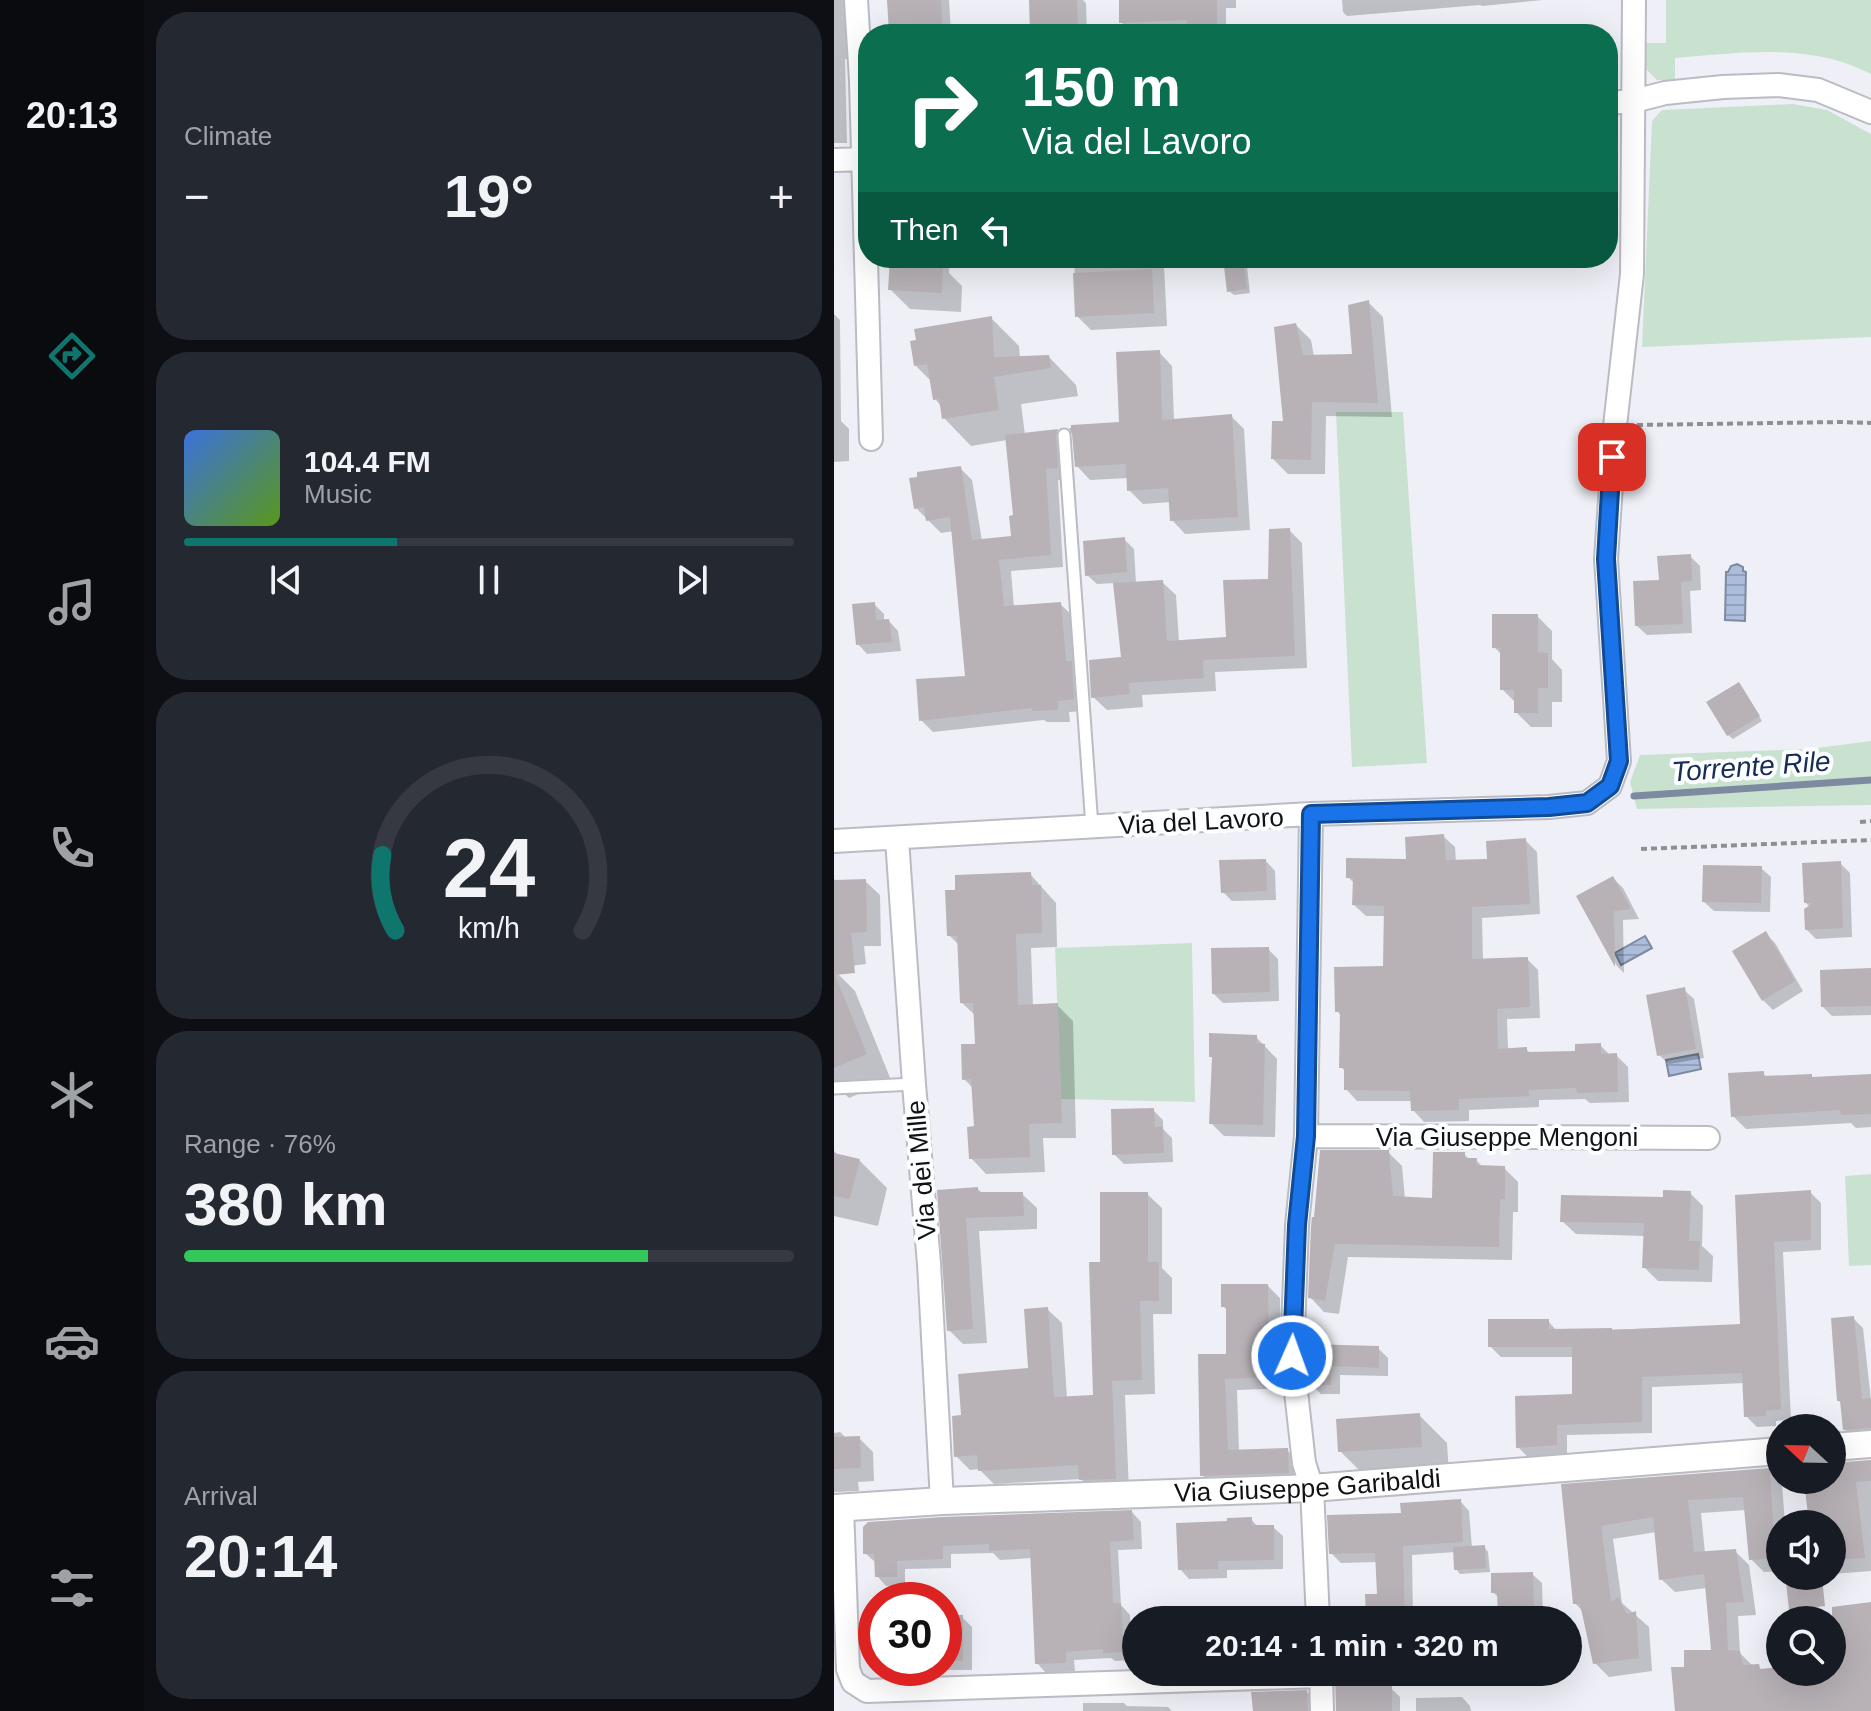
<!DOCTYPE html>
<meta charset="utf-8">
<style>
body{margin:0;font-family:Arial,sans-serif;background:#242831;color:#f1f3f6;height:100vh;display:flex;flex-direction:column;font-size:30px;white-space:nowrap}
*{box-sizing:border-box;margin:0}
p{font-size:26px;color:#9ea1a6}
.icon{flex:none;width:44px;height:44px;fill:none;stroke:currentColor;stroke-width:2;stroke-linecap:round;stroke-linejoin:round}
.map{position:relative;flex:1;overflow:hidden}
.details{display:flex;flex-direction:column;gap:12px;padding:12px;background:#0d0f14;width:690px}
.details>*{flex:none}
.banner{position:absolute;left:24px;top:24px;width:760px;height:244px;border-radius:32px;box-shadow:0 8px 32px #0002;background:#0b6e4f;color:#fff;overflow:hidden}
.needle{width:52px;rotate:292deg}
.controls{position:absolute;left:932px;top:1414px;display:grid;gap:16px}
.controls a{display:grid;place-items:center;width:80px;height:80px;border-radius:50%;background:#171b24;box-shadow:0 8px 32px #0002;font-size:40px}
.speed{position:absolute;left:24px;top:1582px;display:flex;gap:16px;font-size:40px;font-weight:700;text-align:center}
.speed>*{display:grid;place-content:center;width:104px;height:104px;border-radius:50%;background:#171b24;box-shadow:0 8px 32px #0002;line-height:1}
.speed .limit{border:12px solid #d22;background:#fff;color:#111}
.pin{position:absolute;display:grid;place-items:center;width:68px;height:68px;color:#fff;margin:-34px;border-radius:16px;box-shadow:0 4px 12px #0006}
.me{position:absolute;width:88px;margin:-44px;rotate:2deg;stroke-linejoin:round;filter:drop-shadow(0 0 6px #0008)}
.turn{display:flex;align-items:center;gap:28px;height:168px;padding:0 32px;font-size:36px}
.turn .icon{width:104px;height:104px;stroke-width:2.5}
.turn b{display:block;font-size:56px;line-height:68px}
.then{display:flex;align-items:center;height:76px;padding:0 32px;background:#0003;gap:16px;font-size:30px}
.big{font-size:60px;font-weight:800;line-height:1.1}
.details .widget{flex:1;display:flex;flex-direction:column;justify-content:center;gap:12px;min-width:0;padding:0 28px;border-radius:32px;background:#242831}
.details .dial{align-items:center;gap:0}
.dial svg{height:208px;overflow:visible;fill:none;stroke:#363941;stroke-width:7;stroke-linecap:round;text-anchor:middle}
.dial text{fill:#f1f3f6;stroke:none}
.song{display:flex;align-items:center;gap:24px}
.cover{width:96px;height:96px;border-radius:12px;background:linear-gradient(135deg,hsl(220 70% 55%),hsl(90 70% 35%))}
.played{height:8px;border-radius:4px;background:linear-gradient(90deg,#0f766e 35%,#363941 35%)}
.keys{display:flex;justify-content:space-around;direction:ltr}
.heat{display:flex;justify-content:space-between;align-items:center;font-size:44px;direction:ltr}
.charge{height:12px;border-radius:6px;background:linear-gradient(90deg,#34c759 76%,#363941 0)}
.trip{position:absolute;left:288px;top:1606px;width:460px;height:80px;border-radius:40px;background:#171b24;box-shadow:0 8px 32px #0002;font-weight:800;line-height:80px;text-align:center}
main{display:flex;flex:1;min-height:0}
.menu{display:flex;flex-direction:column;width:144px;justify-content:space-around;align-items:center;background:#090b0e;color:#9ea1a6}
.menu .icon{width:56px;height:56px}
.menu .selected{color:#0f766e}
.menu b{font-size:36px;color:#f1f3f6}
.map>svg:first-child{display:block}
</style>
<main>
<nav class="menu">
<b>20:13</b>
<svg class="icon selected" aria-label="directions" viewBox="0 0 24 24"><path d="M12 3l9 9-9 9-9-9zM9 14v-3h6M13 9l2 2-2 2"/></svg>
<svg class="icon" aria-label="music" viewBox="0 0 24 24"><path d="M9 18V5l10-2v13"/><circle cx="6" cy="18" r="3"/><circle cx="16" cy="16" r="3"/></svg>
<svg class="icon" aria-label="phone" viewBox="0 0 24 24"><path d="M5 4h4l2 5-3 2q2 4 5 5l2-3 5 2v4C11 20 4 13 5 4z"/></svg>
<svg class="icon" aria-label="climate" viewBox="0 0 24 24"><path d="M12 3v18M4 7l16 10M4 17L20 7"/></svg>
<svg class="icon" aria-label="car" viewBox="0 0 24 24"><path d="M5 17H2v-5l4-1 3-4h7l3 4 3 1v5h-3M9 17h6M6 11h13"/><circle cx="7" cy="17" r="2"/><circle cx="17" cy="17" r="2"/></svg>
<svg class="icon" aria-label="filters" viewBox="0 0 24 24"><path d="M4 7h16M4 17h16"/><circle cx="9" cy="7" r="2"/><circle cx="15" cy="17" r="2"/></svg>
</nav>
<section class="details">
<div class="widget"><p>Climate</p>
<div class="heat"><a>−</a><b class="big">19°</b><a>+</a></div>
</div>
<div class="widget">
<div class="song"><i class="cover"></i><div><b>104.4 FM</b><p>Music</p></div></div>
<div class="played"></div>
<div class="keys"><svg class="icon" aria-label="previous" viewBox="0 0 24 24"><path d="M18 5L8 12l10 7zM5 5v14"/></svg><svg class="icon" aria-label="pause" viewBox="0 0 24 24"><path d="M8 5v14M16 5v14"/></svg><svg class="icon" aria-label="next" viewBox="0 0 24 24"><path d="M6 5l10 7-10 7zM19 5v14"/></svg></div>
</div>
<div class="widget dial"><svg viewBox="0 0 100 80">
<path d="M14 69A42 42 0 1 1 86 69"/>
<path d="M14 69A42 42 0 0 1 9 40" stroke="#0f766e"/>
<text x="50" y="56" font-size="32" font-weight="700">24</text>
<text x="50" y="72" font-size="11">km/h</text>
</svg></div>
<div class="widget"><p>Range · 76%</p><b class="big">380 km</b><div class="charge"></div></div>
<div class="widget"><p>Arrival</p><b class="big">20:14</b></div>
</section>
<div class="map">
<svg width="1037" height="1711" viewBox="0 0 1037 1711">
<defs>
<pattern id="water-rules" width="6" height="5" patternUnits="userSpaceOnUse" patternTransform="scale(2)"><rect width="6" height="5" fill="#abbddb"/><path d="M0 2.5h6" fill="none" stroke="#92a1bb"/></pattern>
</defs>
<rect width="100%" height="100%" fill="#eff0f7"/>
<path fill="#c9e2d0" d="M832 0H1037V74C1028 70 1018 65 1008 62 955 45 895 54 841 58V81L823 80 812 69V43H832Z
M959 104 993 110 1037 134V337L808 347 818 121 828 110Z
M502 412H569L593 763 518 767Z
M1037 741V805L803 809 796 782 806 755 975 749Z
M358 943 361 1102 227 1099 221 948Z
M1037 1174V1265L1015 1266 1011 1176Z"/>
<path fill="url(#water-rules)" stroke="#7d8aa0" stroke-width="2" d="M903 564 909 567V571L912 572 911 621 891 620 892 572H894L897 566Z
M811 936 818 948 787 965 781 953Z
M864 1054 867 1069 835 1076 832 1060Z"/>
<path fill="#0003" d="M0 0H10L13 59H11L13 143H0Z
M55 0H115L117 34H57Z
M197 0H249L252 3 253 34H198Z
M287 0H402V8H392V34H363L358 29 297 32 287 22Z
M508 0H709L648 6 646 5 513 16 509 12Z
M58 258H116L115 273 128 286 127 312 76 309 56 289Z
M240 258H412L416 293 400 295 395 291 391 258 330 265 333 326 257 330 243 316Z
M534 302 549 317 558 417 492 416 491 474H454L439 459 451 423 462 325 477 340 480 357 520 356Z
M0 314 6 320 7 421 15 429V461L0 462Z
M157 318 185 346 186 358 215 357 242 385 244 396 187 404 191 435 223 432 235 444V480H224L229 567 177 571 180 607 226 604 239 616 252 711 235 712 236 722H213L210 720 99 732 87 720 133 678 120 531 107 533 82 508 126 468 138 480 148 541 179 538 181 517 173 440 137 446 110 418 108 407 101 399 98 382 82 366Z
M325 352 338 366 340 421 397 416 410 429 416 530 351 534 338 520 337 502 309 504 295 490 294 478 256 480 243 466 287 424Z
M455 530 468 543 473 668 381 672 382 691 308 695 309 707 273 710 259 697 289 659 281 583 263 584 253 575 290 539 300 549 302 583 328 582 342 595 345 642 394 639 436 581Z
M856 556 866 566 867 590 856 591 858 633 813 635 803 626 827 582Z
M40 604 50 614V621H55L64 631 67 651 33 654 24 644Z
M703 616 718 631V659L728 670V702H718V727H697L682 712V703L668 689V655L660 647Z
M909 689 928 721 899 739 894 735Z
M609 836 621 847 622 862 656 861 691 840 703 852 706 914 648 918 649 961 693 959 704 970 706 1018 673 1019 674 1050 692 1049 697 1054 744 1053 766 1045 776 1055H782L794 1067 795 1102 756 1103 751 1099 705 1100V1107L635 1110V1121L590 1122 579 1110V1101H523L512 1089V1072L507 1067 508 1017 503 1011 551 968 552 916H532L520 905 521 884 514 877 574 861Z
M432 861 441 871 442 900 398 901 389 892Z
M1006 863 1016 873 1018 937 982 939 972 929 976 907 971 902Z
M927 868 937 877 936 912 880 911 870 902Z
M196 874 222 903 223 947 197 948 199 1006 223 1005 239 1021 242 1138H209L211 1172 152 1174 137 1158 142 1128 139 1088 130 1079 143 1045 142 1016 128 1003 126 946 115 935Z
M779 878 789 888 805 919 789 920 790 973 783 966 745 897Z
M0 879 3 882 31 881 46 895 47 946H30L32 964 0 968Z
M931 933 941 943 969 991 939 1010 929 1000Z
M434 949 444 959 445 1001 389 1003 379 993Z
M0 970 21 991 57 1080 15 1098 0 1083Z
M1037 970V1015L998 1016 988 1006Z
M850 990 860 999 870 1058 835 1064 825 1055Z
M422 1037 443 1059 441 1137 390 1136 377 1123 380 1059 377 1056Z
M929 1073 934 1078 977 1076 981 1079 1037 1076V1127L1022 1128 1017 1123 912 1129 899 1116Z
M319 1110 329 1120V1129L338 1138 339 1162 290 1164 280 1154Z
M0 1151 5 1156 25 1160 53 1188 44 1226 0 1216Z
M554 1152 568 1166 571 1199 600 1200 630 1154 636 1160H642L649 1167 670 1168 684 1182V1212H679L678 1260 514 1257 505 1314 490 1312 476 1297 479 1226Z
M144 1189 149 1194H188L203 1208V1229L145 1231 153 1343 129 1344 115 1330 105 1192Z
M976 1192 987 1203V1250L949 1252 957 1420 942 1421V1426L923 1427 912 1416 911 1383 818 1387V1433L733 1435V1456L695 1458 684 1447 740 1396V1357H667L656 1346 714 1321 723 1331 908 1326 903 1197Z
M856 1193 869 1206 868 1246 879 1256 878 1282 824 1281 810 1267 811 1236 742 1234 728 1221Z
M313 1194 328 1208V1268L338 1278V1314H319L321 1394 291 1395 295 1492 261 1493 247 1479 160 1484 145 1469 136 1470 122 1456 129 1417 197 1370 213 1309 228 1323 233 1398 261 1397 268 1264Z
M434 1286 446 1298V1348L456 1358 458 1388 403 1390 405 1451 453 1450 465 1462 466 1484 381 1487 368 1475 394 1356V1311L389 1306Z
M1019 1318 1029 1328 1037 1400V1439H1020L1010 1429 1008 1404 1005 1401Z
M475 1346 544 1348 554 1358V1376L506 1375V1394H487L477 1384Z
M586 1416 613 1443 615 1474 534 1479 506 1451Z
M6 1432 12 1438H25L39 1452 40 1481 24 1482 25 1491 0 1492V1433Z
M1037 1461V1571L998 1574V1524H978L972 1480H998V1465Z
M935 1470 948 1484 951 1524H946V1571L930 1572 917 1559 912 1510 867 1513 871 1553 901 1551 915 1565 922 1615 904 1616 906 1653 919 1666H924L929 1671 946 1669V1672H998V1663L1037 1604V1711H843L852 1669 879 1652 873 1588 841 1592 827 1579 822 1532 779 1539 788 1603 815 1627 818 1671 775 1677 761 1663 750 1613 741 1603 729 1486Z
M626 1501 635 1511 638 1548 650 1547 654 1552 656 1572 626 1574 622 1569 621 1552 578 1555 579 1620H534L546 1596 544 1562 507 1563 497 1553 569 1515Z
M298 1512 307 1522 308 1549 284 1550 287 1605 296 1615 298 1660 281 1661 277 1658 240 1660 241 1671 212 1673 203 1663 198 1558 166 1560 159 1553 117 1554V1568L71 1569V1585L52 1586 43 1576 41 1562 31 1553Z
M417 1519 424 1527H439L449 1536V1569L393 1570V1578L355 1579 346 1569Z
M698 1574 708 1583 709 1620H670L666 1615 665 1598 659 1592Z
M983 1586 985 1611 962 1614 957 1609Z
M469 1609 478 1620H400V1610Z
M110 1617H128L138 1627V1670H103L100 1668H110Z
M502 1672H554V1688H557L566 1697V1711H504Z
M473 1692 482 1702 483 1711H421Z
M628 1697 636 1706 637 1711H648H582V1698Z
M249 1703H290L293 1706 334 1707 338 1711H249Z"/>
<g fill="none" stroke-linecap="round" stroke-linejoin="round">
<path stroke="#7d8aa0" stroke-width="7" d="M800 796 1037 780"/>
</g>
<path fill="#b8b2b6" d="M53 0H107L109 34H55Z
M195 0H243L244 34H196Z
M285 0H383V26L353 27V20L285 23Z
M56 258H96V263L109 264 108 293 54 290Z
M389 258H409L413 289 393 292Z
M318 269 320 313 241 317 239 273Z
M535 300 544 403 478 402 477 460 437 459 438 421H449L440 327 462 323 469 355 518 354 514 305Z
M158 316 160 357 215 355 217 368 160 377 165 410 108 419 105 399 99 400 93 364 80 366 76 341 82 340 80 329Z
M326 350 328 420 398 414 404 517 336 521 334 488 293 491 292 464 241 467 238 434 235 428H237V425L285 422 282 352Z
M224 429 222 436 224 468 212 469 217 555 165 560 170 606 227 602 232 661H238L240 699 224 701V710L198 711V708L85 721 82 679 131 676 116 517 92 521 90 507 80 509 75 478 83 477V472L127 466 138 540 177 536 175 516 179 515 171 435Z
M456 528 461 656 369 660 370 678 295 683 296 694 257 698 255 660 287 657 279 583 329 580 333 641 392 637 389 580 434 579 435 529Z
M291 537 293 572 251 576 249 541Z
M857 554 858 581 847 582 849 624 801 626 799 581 825 580 823 556Z
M41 602 42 620 55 619 58 642 22 645 18 604Z
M658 614H704V652L714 653V688H704V713H680V690H666V648H658Z
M905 682 926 716 893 736 872 702Z
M610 834 612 860 653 859 652 841 692 838 696 904 638 907V959L694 957 696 1007 663 1009 664 1049 693 1047V1052L741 1051V1044L767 1043V1054L783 1053 784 1092 743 1093 742 1088 695 1090V1096L625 1099V1110L577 1111 576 1091 510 1090V1068H505L506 1012H501L500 967 549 966 550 906 518 905 519 878H512V858L572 859 571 837Z
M432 859 433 891 387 893 385 860Z
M1007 861 1009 928 971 930 970 909 979 903H970L968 863Z
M869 865 928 866 927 903 868 902Z
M197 872 198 885H207L208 933 182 934 184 1005 224 1003 228 1123 195 1124 196 1157 135 1159 133 1127 140 1126 137 1079 128 1080 127 1044H141L139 1003H126L123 936H113L111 890H121V875Z
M779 876 797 909 780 911 781 967 742 896Z
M32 879 33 932 17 933 21 973 1 975 33 1054 0 1068V880Z
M932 931 961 981 928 1001 898 951Z
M435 947 436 992 378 994 377 948Z
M1037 968V1006L987 1007 986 970Z
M851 987 862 1049 823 1056 812 995Z
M375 1033 423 1035V1043L431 1044 429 1125 375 1124 378 1057H375Z
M930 1071V1076L978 1074V1077L1037 1074V1114L1007 1115 1006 1110 897 1117 894 1073Z
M320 1108 321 1127 329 1126 330 1153 278 1155 277 1109Z
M486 1150H555L559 1196 598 1198 599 1152H631V1158H643L642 1165 671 1166V1199H666L665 1247 501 1244 491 1301 474 1298 477 1226 478 1217H480Z
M0 1153 26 1159 16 1199 0 1196Z
M144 1187V1192H189L190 1216 132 1218 139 1329 113 1331 103 1190Z
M829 1190 857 1191 855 1241H866L865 1270 808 1268 810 1223 726 1222 727 1195 829 1197Z
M977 1190V1240L940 1242 947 1409 932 1411V1416L910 1417 908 1373 808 1377V1422L723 1425V1445L682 1448 681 1396 738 1394V1347H654V1319H715V1329L778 1328V1330L906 1324 901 1195Z
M266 1192H314V1262H325V1301H306L308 1380 278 1381 282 1479 245 1480 244 1465 144 1471 143 1455 120 1457 118 1416 127 1415 124 1374 194 1368 190 1309 214 1307 220 1397 259 1395 255 1262H266Z
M387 1284H434L435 1343 444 1344 446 1377 391 1379 394 1450 454 1448 455 1473 366 1476 364 1354H392V1307H387Z
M1020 1316 1028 1399 1037 1398V1428L1009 1430 1006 1401H1003L997 1318Z
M472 1344 545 1346V1368L497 1366V1385H475Z
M586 1413 588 1447 504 1452 502 1419Z
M26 1436 27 1468 0 1469V1437Z
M1037 1460V1481L1022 1482 1031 1558 998 1560V1524H975L970 1480H998V1463Z
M936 1468 941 1558 915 1560 909 1497 854 1500 860 1552 902 1549 910 1602 892 1603 894 1650 906 1651 909 1665 925 1664 926 1669 946 1667V1672H998V1607L1037 1602V1711H841L837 1667H850V1650H877L870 1574 825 1580 819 1517 767 1526 777 1602 784 1597 793 1614 802 1611 805 1658 759 1664 746 1604H739L727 1484Z
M627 1499 629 1542 569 1546 571 1620H532L531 1594H543L541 1553 495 1554 493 1515 567 1513 566 1503Z
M298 1510 300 1540 276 1542 279 1603H287L290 1652 269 1653V1649L232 1652V1663L201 1664 196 1549 155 1551V1544L109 1546V1559L63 1561V1577H41L40 1554H29V1527L34 1522 109 1517Z
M418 1517V1525H440V1560L384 1561V1569L344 1570 342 1523 393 1521V1518Z
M651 1545 652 1568 620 1570 619 1547Z
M699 1572 700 1615 664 1616 663 1593H657V1573Z
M988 1578 991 1606 955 1610 952 1582Z
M110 1615H129V1661H110Z
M501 1674H546V1686H558V1711H502Z
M473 1690 474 1711H419L417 1692Z"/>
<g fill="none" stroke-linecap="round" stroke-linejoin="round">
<defs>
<path id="service" d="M230 435 258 827
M0 1088 80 1084"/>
<path id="minor" d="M22 0 27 80 37 439
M774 103 800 101 831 93 889 87 944 85 984 90 1037 112
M0 160 34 159
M477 814 472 1136 463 1225 458 1356 470 1463 478 1488 484 1620
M63 839 80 1084 95 1264 108 1501
M0 841 477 814 715 807 753 803 776 786 785 761 772 559 781 426 798 274 800 0
M472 1136 874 1138
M8 1508 14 1669 19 1682 33 1691 487 1676
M487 1672 488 1711"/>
<g id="tertiary">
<path d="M998 1447 1037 1444"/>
<path id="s1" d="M0 1508 108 1501 478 1488 946 1451"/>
</g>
</defs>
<use href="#service" stroke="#bbbcc3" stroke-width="15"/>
<use href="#minor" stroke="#bbbcc3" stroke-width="26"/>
<use href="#tertiary" stroke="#bbbcc3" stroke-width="30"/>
<path stroke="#8e8e94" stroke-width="4" stroke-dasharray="6 4" stroke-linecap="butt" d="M803 425 1008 422 1037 423
M1026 822 1037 821
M807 849 1037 840"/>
<use href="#service" stroke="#fff" stroke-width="11"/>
<use href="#minor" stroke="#fff" stroke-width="22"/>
<use href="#tertiary" stroke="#fff" stroke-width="26"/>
</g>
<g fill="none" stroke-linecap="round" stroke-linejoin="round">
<defs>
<path id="route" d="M458 1356 463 1225 472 1136 477 814 715 807 753 803 776 786 785 761 772 559 778 457"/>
</defs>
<use href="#route" stroke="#114b97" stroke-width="20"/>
<use href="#route" stroke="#1a73e8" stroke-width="14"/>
</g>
<g text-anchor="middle" stroke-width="8" stroke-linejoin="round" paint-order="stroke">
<g font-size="26" fill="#121215" stroke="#fdfeff">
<text transform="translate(367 821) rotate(-3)" y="9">Via del Lavoro</text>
<text x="673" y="1146">Via Giuseppe Mengoni</text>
<text transform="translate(87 1170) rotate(-95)" y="9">Via dei Mille</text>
<text dy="9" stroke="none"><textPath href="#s1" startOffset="474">Via Giuseppe Garibaldi</textPath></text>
</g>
<g font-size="28" font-style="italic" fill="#162c54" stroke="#fdfeff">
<text transform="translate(917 766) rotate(-4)" y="10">Torrente Rile</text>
</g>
</g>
</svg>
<div class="controls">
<a><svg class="needle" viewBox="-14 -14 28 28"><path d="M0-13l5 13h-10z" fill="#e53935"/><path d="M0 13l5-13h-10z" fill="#9ea1a6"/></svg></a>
<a><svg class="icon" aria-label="sound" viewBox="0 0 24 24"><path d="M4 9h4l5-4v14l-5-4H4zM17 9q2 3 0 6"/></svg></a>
<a><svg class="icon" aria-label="search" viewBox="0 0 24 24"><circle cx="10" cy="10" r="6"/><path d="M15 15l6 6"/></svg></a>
</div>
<div class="speed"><div class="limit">30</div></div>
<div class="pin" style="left:778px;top:457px;background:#d93025"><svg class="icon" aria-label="arrive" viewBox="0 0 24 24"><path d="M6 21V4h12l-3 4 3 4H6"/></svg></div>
<svg class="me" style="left:458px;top:1356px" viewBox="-20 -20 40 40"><circle r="17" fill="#1a73e8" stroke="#fff" stroke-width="3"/><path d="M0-11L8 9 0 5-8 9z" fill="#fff"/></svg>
<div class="trip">20:14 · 1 min · 320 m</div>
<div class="banner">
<div class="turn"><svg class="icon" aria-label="right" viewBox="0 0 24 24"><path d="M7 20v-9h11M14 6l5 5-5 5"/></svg><div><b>150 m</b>Via del Lavoro</div></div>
<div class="then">Then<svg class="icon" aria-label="left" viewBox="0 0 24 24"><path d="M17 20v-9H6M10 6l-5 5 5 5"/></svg></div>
</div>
</div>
</main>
